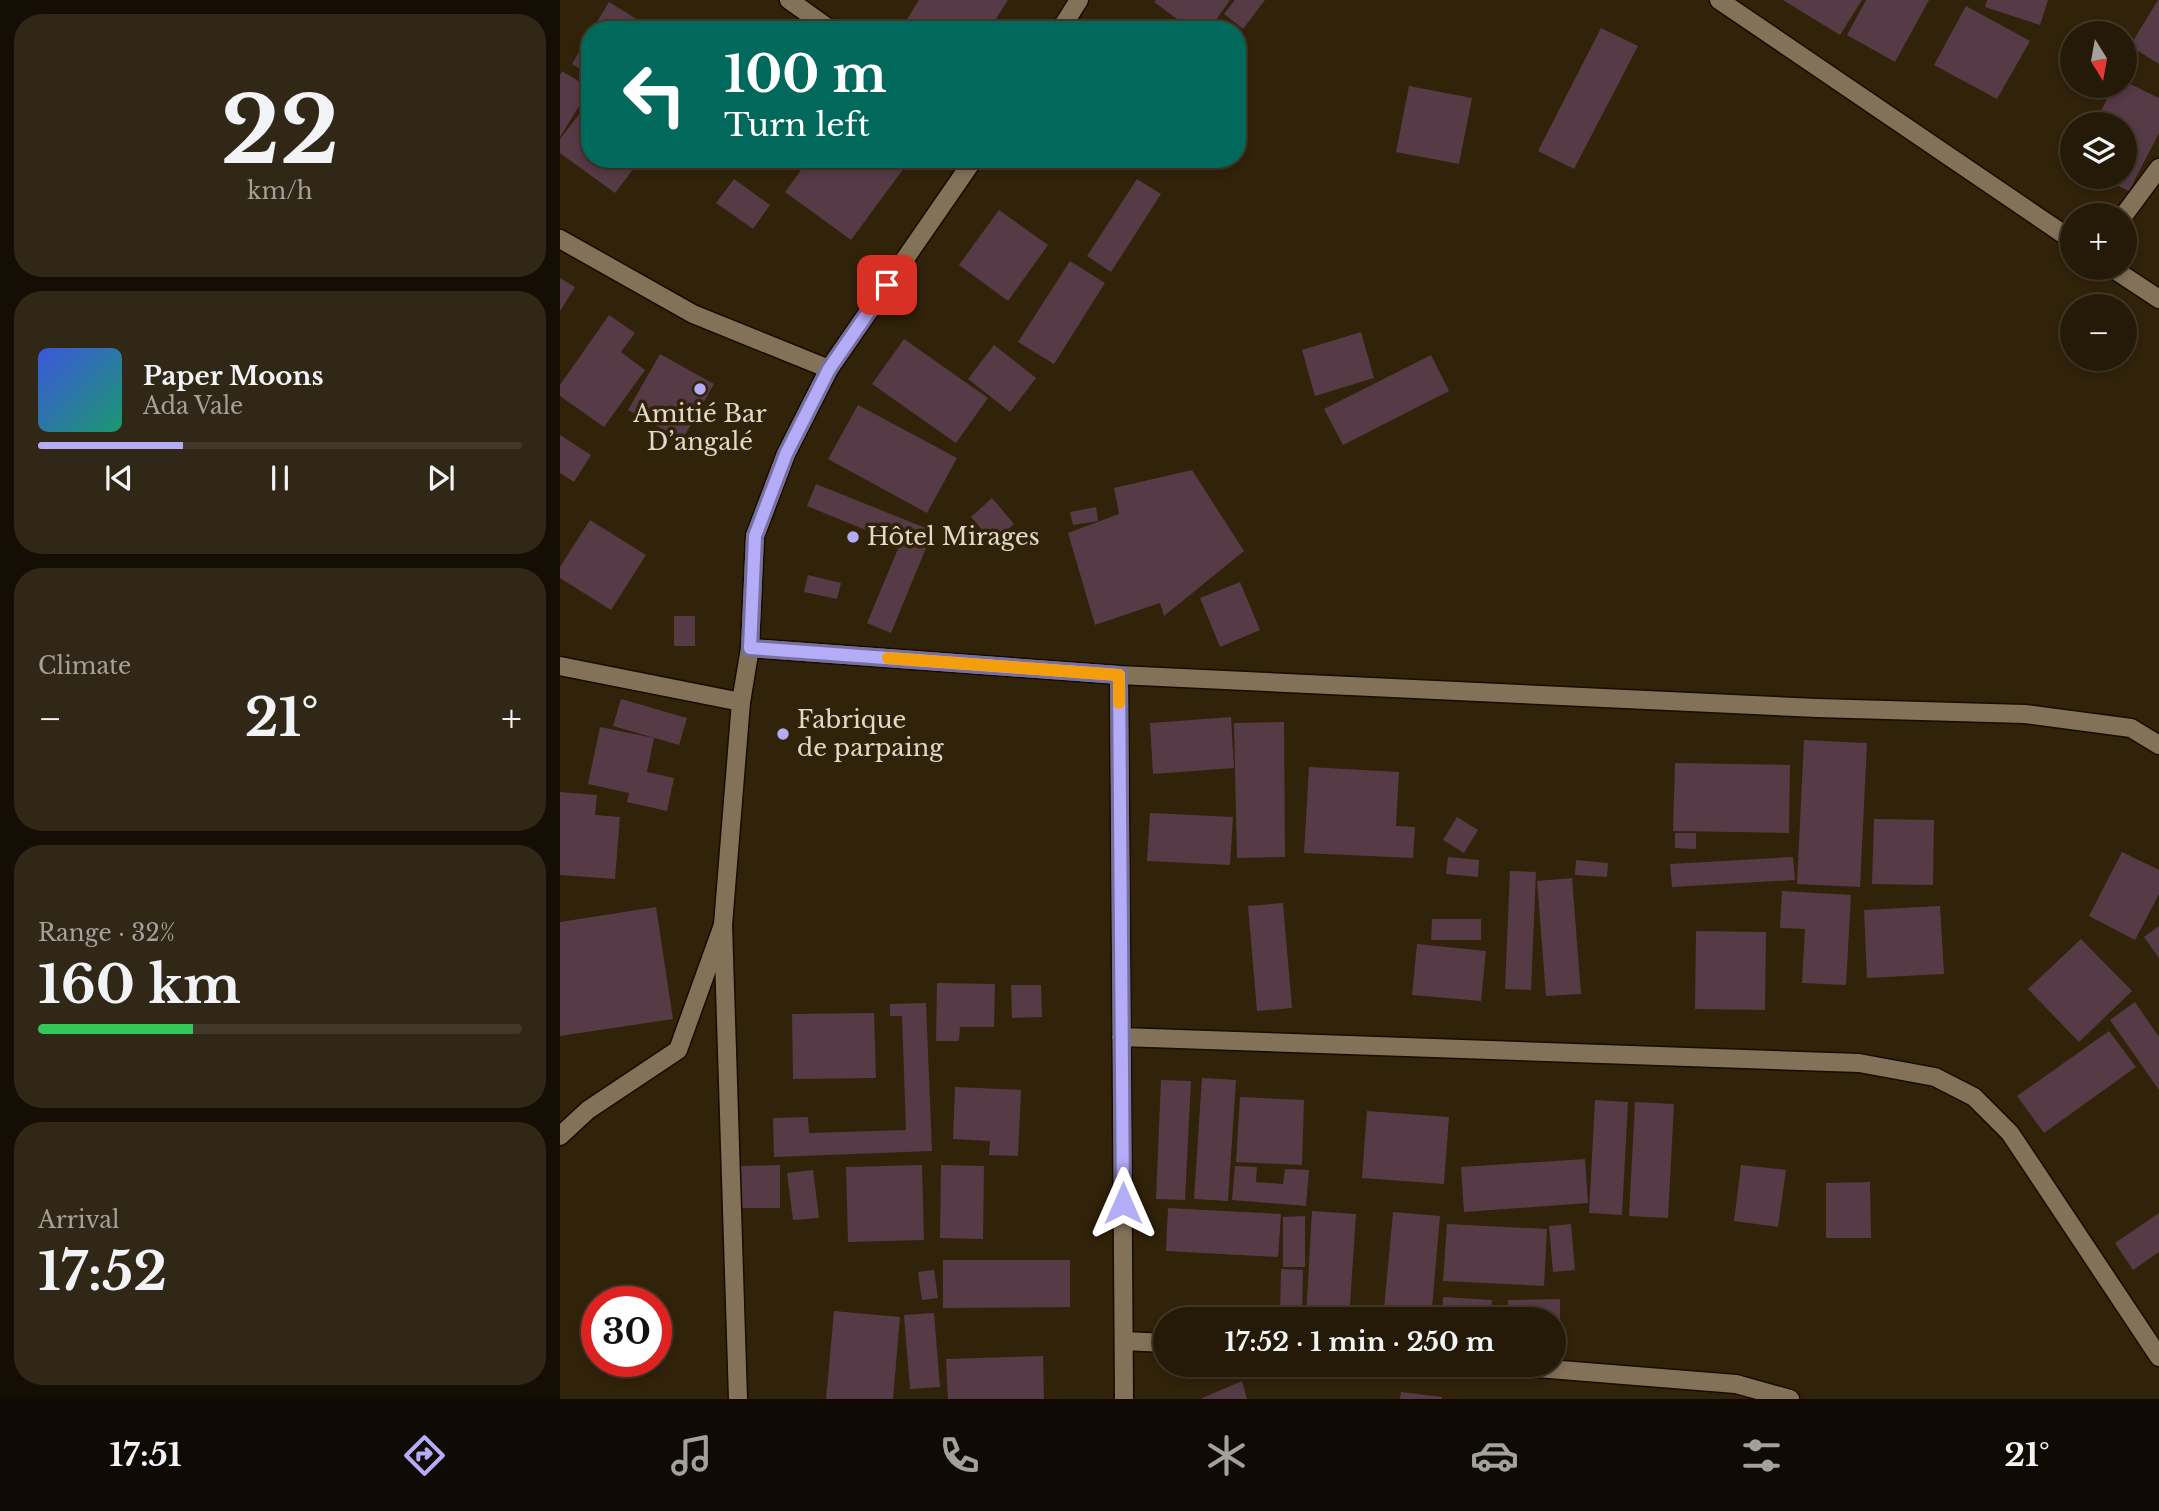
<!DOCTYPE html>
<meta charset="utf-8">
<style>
body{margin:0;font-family:"Libre Baskerville",serif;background:#312716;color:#f1f3f6;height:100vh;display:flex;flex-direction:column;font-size:26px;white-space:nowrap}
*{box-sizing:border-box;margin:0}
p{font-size:23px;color:#a3a19c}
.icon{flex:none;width:38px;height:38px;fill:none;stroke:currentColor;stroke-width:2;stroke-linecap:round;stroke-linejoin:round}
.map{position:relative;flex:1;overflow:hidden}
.sheet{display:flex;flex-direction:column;gap:14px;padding:14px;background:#140e04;width:560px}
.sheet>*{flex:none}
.guide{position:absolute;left:21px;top:21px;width:665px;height:147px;border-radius:28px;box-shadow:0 4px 10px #0003,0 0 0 2px #423829;background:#00695c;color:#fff;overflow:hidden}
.needle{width:46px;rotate:169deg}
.buttons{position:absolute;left:1500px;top:21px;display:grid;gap:14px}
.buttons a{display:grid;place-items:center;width:77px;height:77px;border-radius:50%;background:#251a08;box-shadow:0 4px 10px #0003,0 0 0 2px #423829;font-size:35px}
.speed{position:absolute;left:21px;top:1286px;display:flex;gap:14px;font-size:35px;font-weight:700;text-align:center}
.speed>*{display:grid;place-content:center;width:91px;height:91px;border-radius:50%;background:#251a08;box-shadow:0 4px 10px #0003,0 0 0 2px #423829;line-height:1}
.speed .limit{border:10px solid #d22;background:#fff;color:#111}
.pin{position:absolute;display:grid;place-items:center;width:60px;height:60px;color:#fff;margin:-30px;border-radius:14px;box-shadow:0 4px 10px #0006}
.me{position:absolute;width:77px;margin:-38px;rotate:0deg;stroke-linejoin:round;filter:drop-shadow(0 0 5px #0008)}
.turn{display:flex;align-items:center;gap:24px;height:147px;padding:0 28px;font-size:32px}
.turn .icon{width:91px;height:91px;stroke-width:2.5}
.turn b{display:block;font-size:49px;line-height:60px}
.big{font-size:52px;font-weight:700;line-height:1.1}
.sheet .widget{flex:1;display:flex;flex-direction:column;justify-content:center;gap:10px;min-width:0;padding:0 24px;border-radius:28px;background:#312716}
.sheet .dial{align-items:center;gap:0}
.dial b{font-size:91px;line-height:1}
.song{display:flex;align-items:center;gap:21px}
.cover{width:84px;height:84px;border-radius:10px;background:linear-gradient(135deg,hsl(230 70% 55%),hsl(160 70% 35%))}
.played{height:7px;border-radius:4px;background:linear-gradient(90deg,#b5acf8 30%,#423829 30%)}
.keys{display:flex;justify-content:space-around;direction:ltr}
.heat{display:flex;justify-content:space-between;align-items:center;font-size:38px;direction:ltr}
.charge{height:10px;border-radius:5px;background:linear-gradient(90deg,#34c759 32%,#423829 0)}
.trip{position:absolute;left:593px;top:1307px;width:413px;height:70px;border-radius:35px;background:#251a08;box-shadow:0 4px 10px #0003,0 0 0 2px #423829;font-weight:700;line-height:70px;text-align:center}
.menu{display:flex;height:112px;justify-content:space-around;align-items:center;background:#0f0a03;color:#a3a19c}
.menu .icon{width:49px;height:49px}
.menu .active{color:#b5acf8}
.menu b{font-size:32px;color:#f1f3f6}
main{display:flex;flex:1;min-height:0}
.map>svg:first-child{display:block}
</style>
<main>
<section class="sheet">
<div class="widget dial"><b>22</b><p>km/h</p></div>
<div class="widget">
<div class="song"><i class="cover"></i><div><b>Paper Moons</b><p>Ada Vale</p></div></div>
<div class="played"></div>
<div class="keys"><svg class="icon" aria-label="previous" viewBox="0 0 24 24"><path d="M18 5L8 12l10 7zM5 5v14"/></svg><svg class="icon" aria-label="pause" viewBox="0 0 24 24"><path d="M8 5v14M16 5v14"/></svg><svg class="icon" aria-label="next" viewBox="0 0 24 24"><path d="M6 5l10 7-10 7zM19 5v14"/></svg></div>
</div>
<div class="widget"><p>Climate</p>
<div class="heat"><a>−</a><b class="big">21°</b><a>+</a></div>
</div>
<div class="widget"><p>Range · 32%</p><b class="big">160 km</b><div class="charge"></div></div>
<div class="widget"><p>Arrival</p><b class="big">17:52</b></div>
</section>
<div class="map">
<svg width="1599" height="1399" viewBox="0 0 1599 1399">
<rect width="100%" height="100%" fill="#31220a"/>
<path fill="#563a46" d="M359 0H448L429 30H353L344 24Z
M596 0H670L649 30H632L594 2Z
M675 0H705L683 29 664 14Z
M1223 0H1302L1280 35Z
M1306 0H1369L1335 62 1287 35Z
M1427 0H1488L1480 25 1425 7Z
M1598 0H1599V64L1570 46Z
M49 2 78 20 72 30H32Z
M1406 6 1470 41 1437 99 1374 65Z
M556 23 567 30H551Z
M1041 28 1078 46 1014 169 978 151Z
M30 34V75L12 64Z
M2 71 30 88 0 137V75Z
M1564 81 1599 98V133L1569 191 1540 177H1564V124H1534L1554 86H1564Z
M849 86 912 98 899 164 836 152Z
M30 100V159H81L55 193 0 153V139Z
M249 159H331L344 168 291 240 225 192Z
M343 159H367L361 170Z
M174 179 210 205 193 229 156 203Z
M577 179 601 194 551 272 527 256Z
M439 210 488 245 448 301 399 265Z
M510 261 545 283 494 364 458 342Z
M0 278 15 287 0 311Z
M49 315 75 333 61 352 85 370 44 427 0 396V385Z
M801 332 814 378 755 396 742 350Z
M344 339 428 398 396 443 312 384Z
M434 345 476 378 450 412 408 379Z
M100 354 154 384 122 440 68 410Z
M871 355 889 391 783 445 764 409Z
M298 405 397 458 367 513 268 459Z
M0 435 31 455 14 482 0 473Z
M632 470 684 551 604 616 600 603 535 625 508 533 559 514 554 488Z
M256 484 373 531 331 633 307 623 340 544 247 506Z
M432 498 454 524 433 542 411 517Z
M536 507 538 521 513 525 510 512Z
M30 520 86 555 51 610 0 578V567Z
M248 575 281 583 277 599 244 592Z
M680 582 700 630 660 647 640 598Z
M114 616H135V646H114Z
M61 699 127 718 119 745 53 726Z
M671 717 674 768 593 774 590 723Z
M724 722 725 857 677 858 674 723Z
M40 727 94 738 87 772 114 778 107 811 67 802 69 793 28 784Z
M1244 740 1307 743 1300 887 1237 884Z
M1115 763 1230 765 1229 833 1113 831Z
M749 767 839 772 836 826 855 827 853 858 744 853Z
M0 792 37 795 35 815 60 817 55 879 0 875Z
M590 813 673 817 670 865 587 861Z
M897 817 918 830 904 853 883 840Z
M1314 819 1374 820 1373 885 1312 884Z
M1115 833H1136V849L1115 848Z
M1562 852 1599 870V894L1575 940 1529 916Z
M888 857 919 860 918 877 886 874Z
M1233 857 1235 880 1112 887 1110 864Z
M1016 860 1048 863 1047 877 1015 875Z
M950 871 976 872 971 990 945 989Z
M1012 878 1021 994 986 996 977 881Z
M1222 891 1291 895 1286 985 1242 983 1245 929 1220 928Z
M723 903 732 1008 697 1011 688 906Z
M1380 906 1384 974 1307 978 1304 910Z
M96 907 113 1019 0 1036V922Z
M872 919H921V940H871Z
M1599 926V958L1584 937Z
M1136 931 1206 932 1205 1010 1135 1009Z
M1521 939 1572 991 1519 1042 1468 989Z
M857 944 926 951 921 1001 852 995Z
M377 983 435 984 434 1027H400L399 1041H376Z
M451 985H481L482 1017 452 1018Z
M1575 1002 1599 1037V1090L1550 1020Z
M366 1003 372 1151 214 1157 213 1118 248 1117 249 1133 346 1130 342 1016H330V1004Z
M314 1013 316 1078 233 1079 232 1014Z
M1549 1031 1576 1067 1484 1133 1457 1096Z
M642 1078 676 1080 668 1201 634 1199Z
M601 1080 631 1081 625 1200 596 1199Z
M395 1087 461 1090 458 1156 429 1155 430 1141 393 1139Z
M680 1097 744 1100 742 1165 676 1162Z
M1035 1100 1068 1102 1062 1215 1029 1213Z
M1075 1102 1114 1104 1108 1218 1069 1216Z
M807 1111 889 1117 884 1184 802 1178Z
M1025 1159 1028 1203 904 1212 901 1167Z
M220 1165V1208H178V1166Z
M362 1165 364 1240 288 1242 286 1167Z
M381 1165 424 1166 423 1239 380 1238Z
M1181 1165 1226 1170 1218 1227 1174 1221Z
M675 1166 697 1167 696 1182 723 1184 725 1169 749 1170 746 1206 672 1200Z
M253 1170 259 1218 233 1220 227 1173Z
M1310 1182 1311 1238H1266V1183Z
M608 1208 721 1214 718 1257 606 1251Z
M752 1211 796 1214 789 1320 746 1318Z
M833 1212 880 1216 871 1320H823Z
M1599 1213V1252L1573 1270 1555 1243Z
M745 1216V1267H723V1217Z
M887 1224 987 1229 984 1286 883 1281Z
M1011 1224 1015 1270 993 1272 989 1226Z
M383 1260H510V1307L383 1308Z
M721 1269 743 1270 742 1315H720Z
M374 1270 378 1298 362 1300 358 1272Z
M883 1297 932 1300 930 1320H882Z
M1000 1299V1341H994V1320H949L948 1300Z
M274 1311 340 1317 333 1399H266Z
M374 1313 380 1387 350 1389 344 1315Z
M483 1356 484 1399H388L386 1359Z
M682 1381 687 1399H640Z
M841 1392 882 1397V1399H840Z"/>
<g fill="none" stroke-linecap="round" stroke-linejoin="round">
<defs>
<path id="minor" d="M229 0 271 30
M1159 0 1512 240
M1564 215 1599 168
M0 239 133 314 269 369
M1552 268 1599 299
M190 648 559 675 1257 708 1465 714 1571 728 1599 745
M0 666 181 702
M559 675 564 1399
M561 1037 1299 1063 1375 1077 1414 1097 1450 1133 1599 1357
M0 1136 28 1110 118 1050 163 925
M564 1341 606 1343
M938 1365 1176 1384 1230 1399"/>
<path id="tertiary" d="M500 30 519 0
M178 1399 163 925 181 702 190 648 195 536 226 454 269 369 414 159"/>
</defs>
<use href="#minor" stroke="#180b00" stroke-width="21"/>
<use href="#tertiary" stroke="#180b00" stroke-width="21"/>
<use href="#minor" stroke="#837258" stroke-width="18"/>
<use href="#tertiary" stroke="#837258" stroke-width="18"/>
</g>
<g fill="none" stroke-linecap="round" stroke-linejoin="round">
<defs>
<path id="route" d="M327 285 269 369 226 454 195 536 190 648 559 675 563 1203"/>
</defs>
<use href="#route" stroke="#7670a1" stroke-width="18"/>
<use href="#route" stroke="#b5acf8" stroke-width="12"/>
<path stroke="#f59e0b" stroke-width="12" d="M328 658 559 675V703"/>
</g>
<g fill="#b5acf8" stroke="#31220a" stroke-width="2.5">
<circle cx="140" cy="389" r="7"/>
<circle cx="293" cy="537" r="7"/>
<circle cx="223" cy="734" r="7"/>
</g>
<g text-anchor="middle" stroke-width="7" stroke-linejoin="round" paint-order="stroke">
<g font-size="24" fill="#e2d9cb" stroke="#31220a" text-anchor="start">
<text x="140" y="422" text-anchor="middle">Amitié Bar<tspan x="140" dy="28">D’angalé</tspan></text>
<text x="307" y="545">Hôtel Mirages</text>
<text x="237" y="728">Fabrique<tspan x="237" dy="28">de parpaing</tspan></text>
</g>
</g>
</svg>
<div class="buttons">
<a><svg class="needle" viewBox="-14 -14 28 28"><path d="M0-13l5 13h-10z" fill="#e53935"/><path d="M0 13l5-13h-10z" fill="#a3a19c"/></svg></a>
<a><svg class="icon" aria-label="layers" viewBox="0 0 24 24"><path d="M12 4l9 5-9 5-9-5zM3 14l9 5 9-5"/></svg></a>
<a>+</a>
<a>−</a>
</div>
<div class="speed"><div class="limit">30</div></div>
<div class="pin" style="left:327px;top:285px;background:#d93025"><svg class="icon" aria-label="arrive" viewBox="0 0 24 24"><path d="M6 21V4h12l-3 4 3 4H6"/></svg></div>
<svg class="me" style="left:563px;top:1203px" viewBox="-20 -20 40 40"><path d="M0-17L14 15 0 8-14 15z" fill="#b5acf8" stroke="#fff" stroke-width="4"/></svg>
<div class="trip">17:52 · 1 min · 250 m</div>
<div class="guide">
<div class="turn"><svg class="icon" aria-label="left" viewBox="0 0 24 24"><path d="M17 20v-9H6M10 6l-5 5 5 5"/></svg><div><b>100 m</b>Turn left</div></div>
</div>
</div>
</main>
<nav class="menu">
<b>17:51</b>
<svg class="icon active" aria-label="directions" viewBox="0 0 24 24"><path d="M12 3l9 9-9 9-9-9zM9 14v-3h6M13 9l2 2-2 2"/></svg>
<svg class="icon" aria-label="music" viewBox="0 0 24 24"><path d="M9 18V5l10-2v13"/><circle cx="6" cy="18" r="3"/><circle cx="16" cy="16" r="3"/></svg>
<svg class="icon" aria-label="phone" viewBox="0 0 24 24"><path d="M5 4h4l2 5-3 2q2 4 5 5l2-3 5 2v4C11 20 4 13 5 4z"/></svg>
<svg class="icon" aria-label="climate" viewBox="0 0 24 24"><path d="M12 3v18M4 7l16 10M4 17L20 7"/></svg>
<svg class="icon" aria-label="car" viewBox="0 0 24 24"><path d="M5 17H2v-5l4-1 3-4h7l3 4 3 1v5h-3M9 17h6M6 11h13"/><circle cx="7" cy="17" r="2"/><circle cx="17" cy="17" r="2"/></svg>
<svg class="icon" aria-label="filters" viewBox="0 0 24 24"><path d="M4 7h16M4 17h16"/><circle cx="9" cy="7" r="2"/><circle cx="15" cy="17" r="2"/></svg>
<b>21°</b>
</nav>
